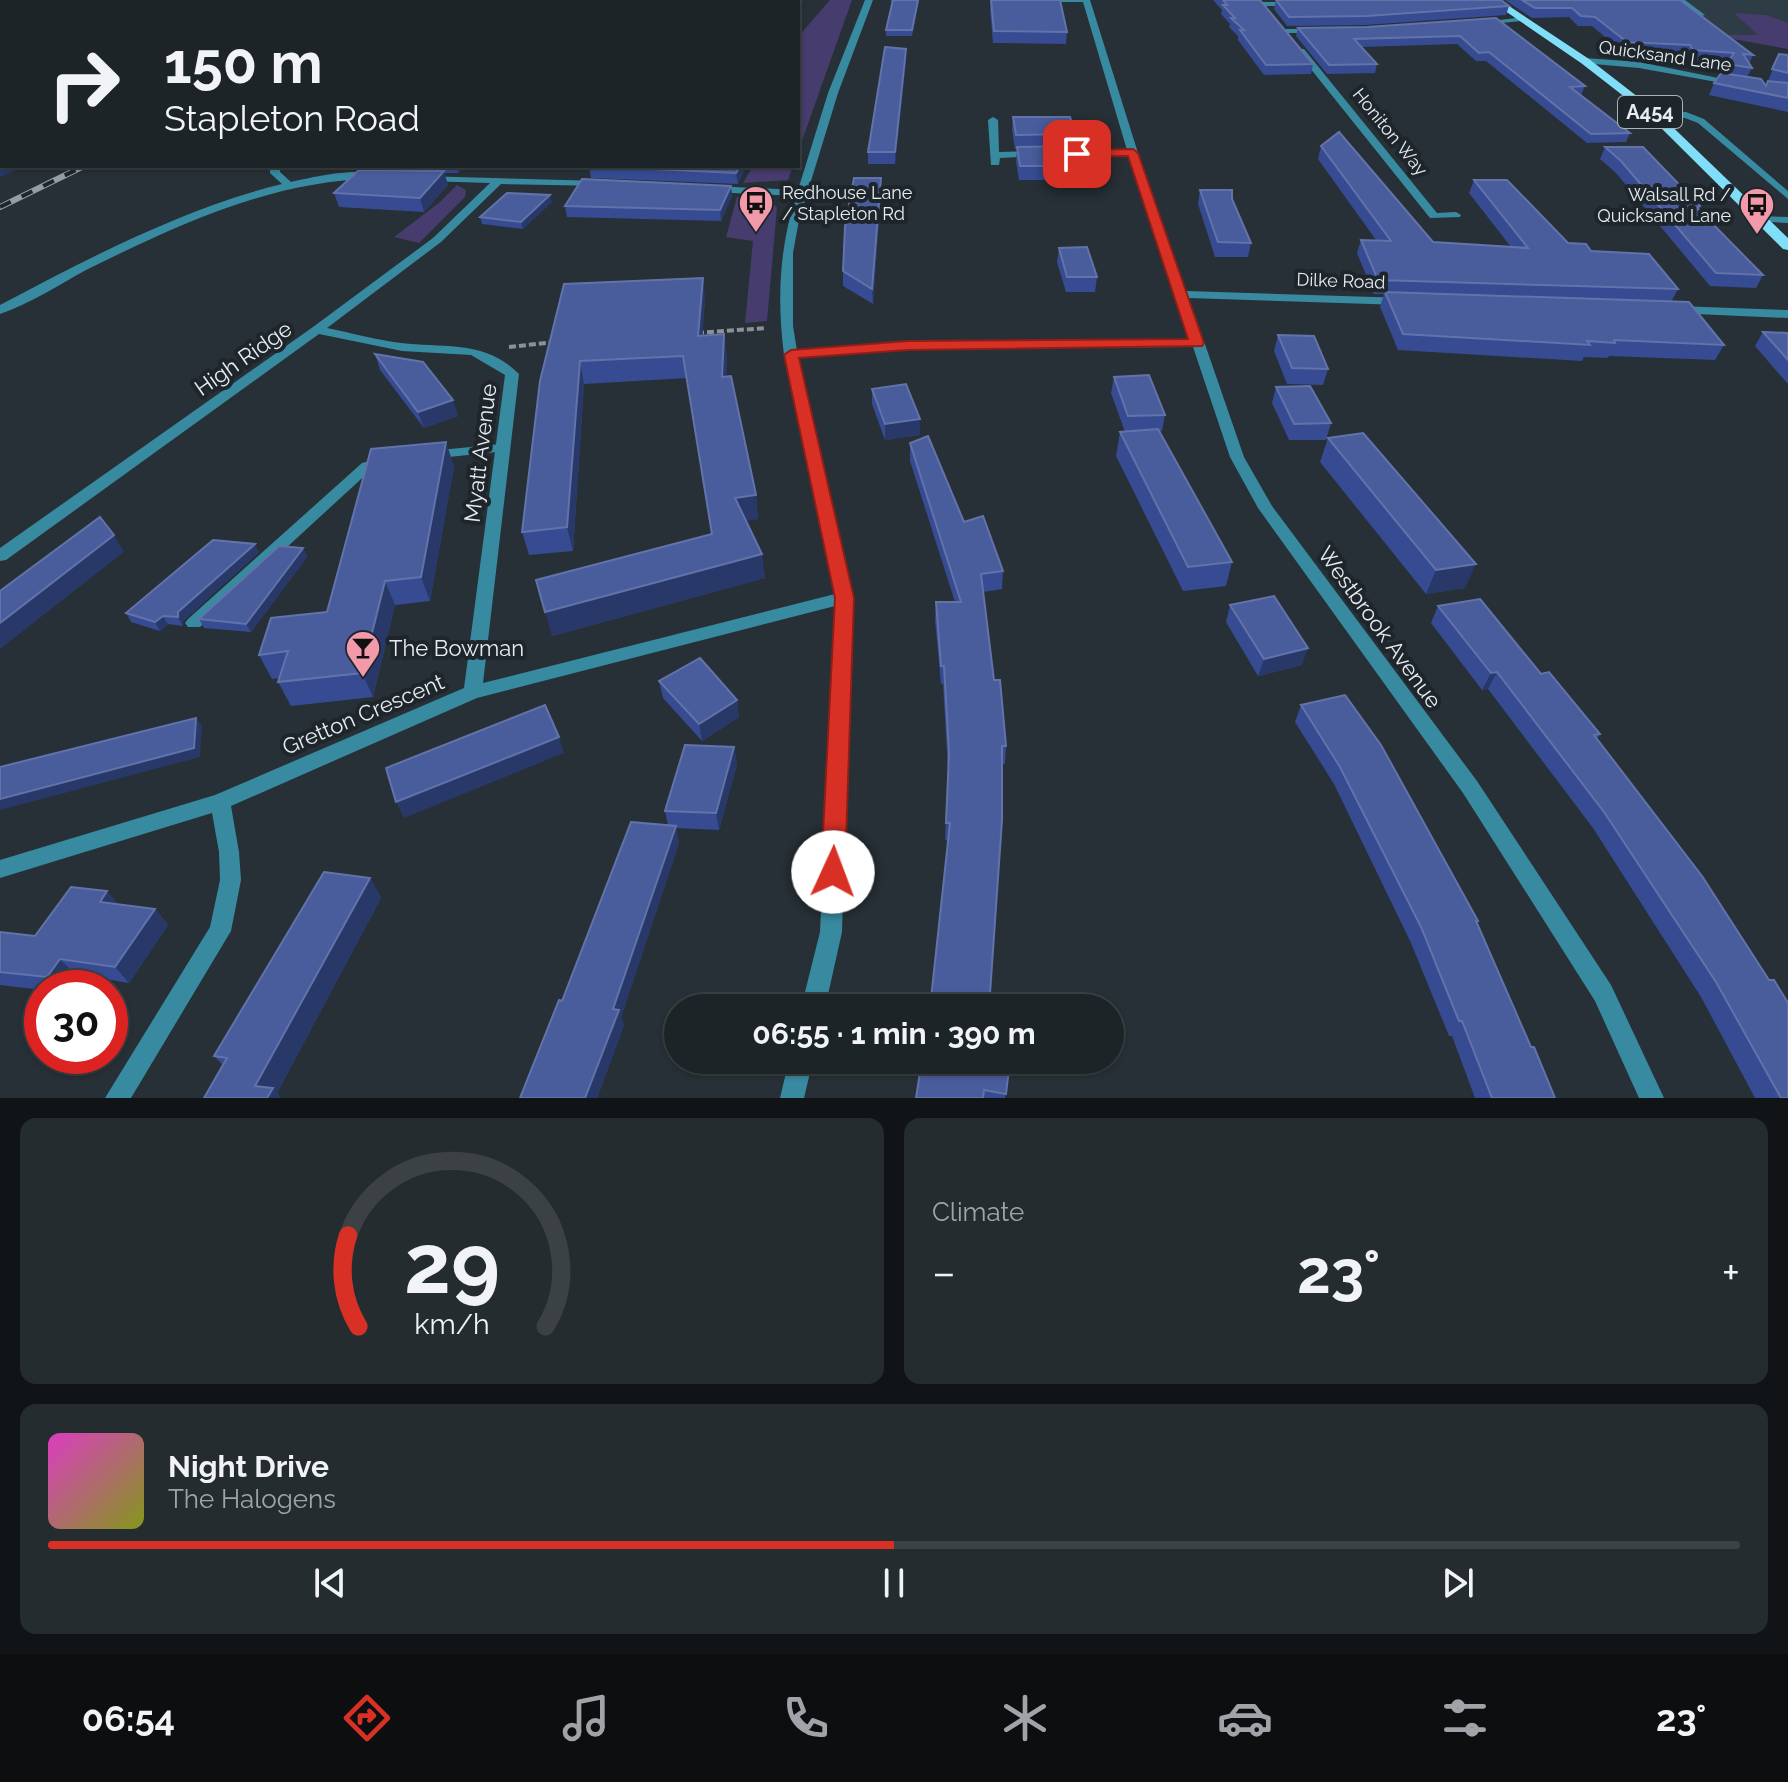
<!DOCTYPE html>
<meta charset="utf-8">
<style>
body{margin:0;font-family:Raleway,sans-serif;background:#252c30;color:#f1f3f6;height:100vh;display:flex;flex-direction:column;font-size:30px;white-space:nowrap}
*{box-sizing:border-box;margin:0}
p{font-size:26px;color:#a0a4a8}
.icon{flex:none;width:44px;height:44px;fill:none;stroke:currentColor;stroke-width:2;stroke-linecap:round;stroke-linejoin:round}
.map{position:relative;height:1098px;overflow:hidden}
.panel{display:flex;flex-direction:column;gap:20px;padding:20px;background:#101416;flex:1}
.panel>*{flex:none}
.top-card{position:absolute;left:0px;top:0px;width:800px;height:168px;box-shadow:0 2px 6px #0004,0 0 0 2px #3b4145;background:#1d2428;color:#f1f3f6;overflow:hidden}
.speed{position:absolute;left:24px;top:970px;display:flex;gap:16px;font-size:40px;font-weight:700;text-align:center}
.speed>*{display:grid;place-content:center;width:104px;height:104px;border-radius:50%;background:#1d2428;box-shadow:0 2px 6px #0004,0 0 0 2px #3b4145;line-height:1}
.speed .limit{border:12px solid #d22;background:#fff;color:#111}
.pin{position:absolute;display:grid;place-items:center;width:68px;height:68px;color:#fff;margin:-34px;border-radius:16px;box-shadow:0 4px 12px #0006}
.me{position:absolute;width:88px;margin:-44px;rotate:2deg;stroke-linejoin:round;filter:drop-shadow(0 0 6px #0008)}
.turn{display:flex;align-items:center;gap:28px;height:168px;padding:0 32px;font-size:36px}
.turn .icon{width:104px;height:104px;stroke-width:2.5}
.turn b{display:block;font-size:56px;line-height:68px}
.big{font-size:60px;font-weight:700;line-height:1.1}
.panel .card{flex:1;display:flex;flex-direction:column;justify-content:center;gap:12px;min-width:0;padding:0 28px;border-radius:16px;background:#252c30}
.panel .dial{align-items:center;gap:0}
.dial svg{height:208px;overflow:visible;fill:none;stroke:#3b4145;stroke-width:7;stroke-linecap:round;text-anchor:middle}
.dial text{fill:#f1f3f6;stroke:none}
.song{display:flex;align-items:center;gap:24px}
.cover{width:96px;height:96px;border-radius:12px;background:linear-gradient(135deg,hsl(310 70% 55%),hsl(70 70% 35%))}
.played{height:8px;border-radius:4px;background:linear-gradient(90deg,#d93025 50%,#3b4145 50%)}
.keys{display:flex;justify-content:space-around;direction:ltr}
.heat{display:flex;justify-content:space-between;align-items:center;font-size:44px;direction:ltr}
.panel .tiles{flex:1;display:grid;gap:20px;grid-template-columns:1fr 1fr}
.card:last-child{grid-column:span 2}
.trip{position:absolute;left:664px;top:994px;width:460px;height:80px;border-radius:40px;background:#1d2428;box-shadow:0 2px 6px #0004,0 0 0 2px #3b4145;font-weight:700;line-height:80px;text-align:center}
.tabs{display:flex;height:128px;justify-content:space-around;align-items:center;background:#0c0e10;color:#a0a4a8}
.tabs .icon{width:56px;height:56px}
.tabs .on{color:#d93025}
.tabs b{font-size:36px;color:#f1f3f6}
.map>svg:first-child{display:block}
</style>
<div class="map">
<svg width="1788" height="1098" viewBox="0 0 1788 1098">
<rect width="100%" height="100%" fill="#273036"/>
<path fill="#2e3c46" d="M56 0H392L52 2Z
M1670 0H1788V49L1712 35Z"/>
<path fill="#473c6e" d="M830 0H852L798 152V37Z
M1734 13 1766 15 1788 23V49L1712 35H1758Z
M753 166H793L788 180 743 183Z
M457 185 466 190 465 197 419 243 394 237 440 202Z
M737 197 762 198 777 207 767 321 745 323 753 241 726 237Z"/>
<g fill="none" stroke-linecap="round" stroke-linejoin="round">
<path stroke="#8b9297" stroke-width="4" stroke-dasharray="7 3" stroke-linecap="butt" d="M697 333 766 328
M509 347 555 342"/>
<path fill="#388aa0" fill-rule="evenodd" d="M587 0H595L597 2H589Z
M1676 0H1685L1705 15 1698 17Z
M501 444 508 448 506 451 430 459 423 455 430 451Z
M387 456 394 460 392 463 372 469 200 627H188L185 623 188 619 362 463Z"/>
<path fill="#388aa0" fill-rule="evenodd" d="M83 0H126L80 2Z
M865 0H873L838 93 799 220 793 253V326L797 351 908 341 1190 339 1129 156 1060 157 1055 154 1060 151 1127 150 1083 2H1041L1037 0H1090L1138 153 1186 291 1406 298V304L1402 305 1189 298 1244 457 1272 506 1477 781 1611 985 1664 1098H1639L1595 1001 1463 793 1258 508 1230 457 1193 347 908 349 798 358 852 598 842 932 825 1008H801L820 932 835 606 477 698 231 806 239 852 241 880 231 931 131 1098H105L210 927 220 880 219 852 212 813 0 878V860L215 795 464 688 505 375 471 355 402 351 319 334 6 560 0 561V548L313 327 433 238 490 183 425 181 420 178 421 176 601 181 606 184 605 186 501 184 441 242 327 328C352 333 376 340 401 343 444 348 486 340 519 374L483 683 835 594 784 355C777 299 779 250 796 196L713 192 708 189 713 186 798 190 828 93Z
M1260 2H1290L1294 4 1290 6H1257Z
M0 5H2V9H0Z
M1525 17 1522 21 1478 25 1474 23Z
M1285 29H1319L1323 31 1319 33H1282Z
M1298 49H1304L1437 213 1456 212 1461 215 1460 217 1430 218 1298 53Z
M1585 58 1639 62 1743 83 1739 86 1639 68 1582 63 1581 61Z
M1652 110 1686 112 1704 119 1788 191V199L1698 123 1685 118 1649 115V111Z
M993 117 998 120 999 152 1037 151 1041 152V156L1000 158 999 165H991L988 120Z
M270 166H280V172L291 182C312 177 361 166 379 176L374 179C273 180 178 225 88 269 60 284 30 304 0 314V305C89 258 184 208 282 184L270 173Z
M1760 216 1788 217V223L1756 221 1755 219Z
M1677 306 1788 310V318L1673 313 1671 310Z
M789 1060H813L804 1098H780Z"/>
<path fill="#80def8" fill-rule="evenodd" d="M1489 0H1500L1589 59 1656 111 1788 238V250L1783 249 1648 115 1581 63Z"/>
<defs>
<path id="rail-far1" d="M422 2 426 0"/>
<path id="rail" d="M0 207 84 166"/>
</defs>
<use href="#rail-far1" stroke="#969da2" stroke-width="5"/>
<use href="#rail" stroke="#969da2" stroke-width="6"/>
<use href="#rail-far1" stroke="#1e262c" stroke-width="3" stroke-dasharray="10" stroke-linecap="butt"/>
<use href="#rail" stroke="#1e262c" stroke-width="4" stroke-dasharray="12" stroke-linecap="butt"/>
</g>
<path fill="#364b92" d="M891 0H919L912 36H886V30L893 3H891Z
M991 0 1067 32 1066 44 993 43 990 10Z
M1213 0H1260L1313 64 1311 74 1264 75 1238 40V36L1229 27 1230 24 1221 14 1222 10Z
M1276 0 1509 6 1506 15 1365 25 1287 26 1274 9Z
M1505 0H1680L1753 55 1749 64 1752 68 1747 77 1766 86 1779 54 1788 55V112L1709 95 1714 83 1723 73 1728 63 1689 60 1686 54 1623 52 1592 26H1578L1569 17 1532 18Z
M1496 18 1585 86 1581 95 1630 133 1626 142 1587 143 1486 61H1476L1457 44 1362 47 1377 64 1375 73 1327 74 1296 36 1298 28 1367 27Z
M906 60 895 164H868V152Z
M1013 117 1075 134 1074 146 1084 166 1083 180H1019L1016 161 1017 149H1015L1012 130Z
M1321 146 1433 242 1511 247 1469 193 1474 180 1568 243 1591 251 1678 289 1671 302 1724 345 1715 360 1609 356 1608 358 1584 357 1582 361 1398 350 1380 307 1384 294H1374L1357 253 1361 240H1376L1318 159Z
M1605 147 1763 275 1756 288 1710 286 1616 173 1600 159Z
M373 166H465L458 173H444L448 185 424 212 339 207 334 193 375 170Z
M589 166H746L738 184 591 178Z
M1200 190 1232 199 1251 243 1248 257H1215L1198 204Z
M881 192 873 304 843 286V271Z
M732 196 721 221 567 217 565 206Z
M552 202 523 229 482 224 480 217Z
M1059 248 1097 277 1095 292H1066L1057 262Z
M705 299 702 335 727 356 726 377 756 495 758 519 746 520 765 578 552 636 711 534 687 378 584 384 573 551 529 555 522 532 540 381Z
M1763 332 1788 333V383H1787L1755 346Z
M1278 335 1328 369 1323 385 1287 384 1274 351Z
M375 354 458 416 424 428 380 370Z
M1114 377 1165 415 1162 431H1159L1232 562 1226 586 1183 591 1116 456 1120 432H1125L1111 393Z
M1276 387 1331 423 1326 440H1289L1272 403Z
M872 389 920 435 885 440 872 404Z
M1328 438 1465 588 1426 594 1320 462Z
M910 443 964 522 1003 571 1002 589 983 592 994 680 1006 746 1005 764H1002L948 841 945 840 948 771 943 684H941L935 620 936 602H955L910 461Z
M454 466 430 601 395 605 373 697 291 706 278 682 279 678 272 679 259 655 327 612Z
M303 548 307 557 251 632 204 628 199 619Z
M259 552 183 621V626L168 624 160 631 131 622 126 613Z
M1230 605 1302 665 1258 676 1226 622Z
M1438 606 1541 674 1600 734 1597 739 1788 1098H1755L1701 997 1593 828 1488 689 1482 690 1431 623Z
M659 681 737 700 739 717 702 741 663 698Z
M1301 705 1478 921 1477 923 1531 1047 1555 1098H1475L1452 1036H1449L1411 943 1334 784 1295 722Z
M734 747 737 764 719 830 676 828 679 843 621 1017 624 1025 597 1098H520L562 1001 668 826 665 811Z
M370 878 381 898 277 1093 281 1098H204L223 1065 214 1056Z
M118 904 155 909 168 925 129 983 75 974 66 988H42V990L0 985V932L35 936Z
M1010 1060 1005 1098H916Z"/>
<path fill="#283969" d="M906 49V60L895 164V152Z
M2 152V166H25L0 177V153Z
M457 166H465L458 173Z
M740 166H746L738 184 736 173Z
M444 171 448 185 424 212 420 198Z
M881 178V192L873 304 872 289Z
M731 186 732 196 721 221 720 210Z
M550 195 552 202 523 229 521 222Z
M703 278 705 299 701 357 698 336Z
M724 334 727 356 725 399 722 377Z
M580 361 584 384 573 551 567 527Z
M453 400 458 416 424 428 418 412Z
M920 419V435L885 440V424Z
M446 442 454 466 430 601 421 577Z
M756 495 758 519 738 522 735 498Z
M114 535 124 552 0 649V623Z
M255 544 259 552 183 621V626L178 617V612Z
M303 548 307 557 251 632 246 624Z
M762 554 765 578 552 636 545 612Z
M1476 564 1465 588 1426 594 1436 570Z
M385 581 395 605 373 697 362 673Z
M163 616 168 624 160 631 155 622Z
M1308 648 1302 665 1258 676 1264 659Z
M1497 672 1488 689 1482 690 1491 673Z
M737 700 739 717 702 741 699 724Z
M196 718 202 726 200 757 0 810V799Z
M559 737 564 753 404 818 396 802Z
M734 747 737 764 719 830 716 813Z
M676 826 679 843 621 1017 624 1025 597 1098H585L613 1009Z
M370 878 381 898 277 1093 281 1098H265L255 1086Z
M107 891 121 907 100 902Z
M155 909 168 925 129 983 115 967Z
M60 959 75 974 66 988H58L47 977Z"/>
<path fill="#495c9c" stroke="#6273aa" stroke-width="2" d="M162 0H179L192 2H156Z
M526 0H557V2H526Z
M893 0H918L912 30H886Z
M991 0H1060L1067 32 994 31Z
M1223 0H1260L1313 64 1266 65 1240 30H1244L1231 18H1235L1223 5H1227Z
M1276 0H1501L1509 6 1367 16 1289 17Z
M1522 0H1680L1753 55 1743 54 1752 68 1727 64 1734 53 1693 50 1690 45 1627 42 1595 17 1581 16 1572 8H1535Z
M0 11H2V152L0 153Z
M1496 18 1585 86 1570 87 1630 133 1591 134 1489 52 1479 53 1460 36 1354 39 1377 64 1329 65 1298 28 1367 27Z
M885 47 906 49 895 152H868Z
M1779 54 1788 55V73L1772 69Z
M1721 73 1761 79 1766 86 1768 81 1788 83V98L1714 83Z
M1013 117H1070L1075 134 1016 135Z
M1339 132 1433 242 1528 248 1474 180H1507L1568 243 1586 244 1591 251 1649 254 1678 289 1378 280 1361 240 1391 241 1321 146Z
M1078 146 1084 166H1020L1017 147Z
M1605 147H1643L1700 206 1697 208 1763 275 1716 273 1621 161Z
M589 166H740L736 173Z
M359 170 444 171 420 198 334 193Z
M854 178H881L872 289 843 271 845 227Z
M582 179 731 186 720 210 565 206Z
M1200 190H1232V199L1251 243 1218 242Z
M507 193 550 195 521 222 480 217Z
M1087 247 1097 277H1067L1059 248Z
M703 278 698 336 724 334 722 377 731 376 756 495 735 498 762 554 545 612 536 580 712 534 683 356 580 361 567 527 522 532 540 381 564 284Z
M1385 292 1689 302 1724 345 1614 340 1615 343 1587 341 1590 345 1403 334Z
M1763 332 1788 333V360Z
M1278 335 1314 336 1328 369 1292 368Z
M375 354 423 362 453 400 418 412Z
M1149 375 1165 415 1128 416 1114 377Z
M906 384 920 419 885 424 872 389Z
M1310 386 1331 423 1294 424 1276 387Z
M1158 429 1232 562 1188 567 1120 432Z
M1363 433 1476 564 1436 570 1328 438Z
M928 436 964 522 983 516 1003 571 981 574 994 680H1000L1006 746H1002V820L989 1008H930L950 823H946L949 753 944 666H941L936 602H961L910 443Z
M446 442 421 577 385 581 362 673 278 682 288 651 259 655 271 618 327 612 371 449Z
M100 517 114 535 0 623V591Z
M213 540 255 544 178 612V617L163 616 155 622 126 613Z
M279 546 303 548 246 624 199 619Z
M1274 596 1308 648 1264 659 1230 605Z
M1480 599 1541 674 1549 672 1600 734 1594 735 1702 876 1769 980H1774L1788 1003V1098H1781L1716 982 1604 812 1497 672 1491 673 1438 606Z
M700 658 737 700 699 724 659 681Z
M1345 695 1381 745 1478 921H1476L1531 1047H1534L1555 1098H1492L1462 1021H1459L1421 927 1340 767 1301 705Z
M545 705 559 737 396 802 386 768Z
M196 718 194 748 0 799V767Z
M685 745 734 747 716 813 665 811Z
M631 822 676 826 613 1009 619 1010 585 1098H520L559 1000 562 1001Z
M324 872 370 878 255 1086 273 1088 267 1098H204L227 1058 214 1056Z
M71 887 107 891 100 902 155 909 115 967 60 959 47 977 0 972V932L35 936Z
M922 1060H1010L1006 1094 984 1090 983 1098H916Z"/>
<path fill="#d93025" stroke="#8d1f18" stroke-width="2" d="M1133 149 1138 153 1204 343 1202 346 908 350 799 358 854 598 845 872 841 879 833 882 825 879 821 872 835 598 784 355 791 350 908 341 1188 339 1128 156 1077 157 1072 154 1077 150Z"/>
<defs>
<symbol id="bus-pin" viewBox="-11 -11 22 30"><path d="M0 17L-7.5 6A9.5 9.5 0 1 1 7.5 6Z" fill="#f39aaa" stroke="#1e262c"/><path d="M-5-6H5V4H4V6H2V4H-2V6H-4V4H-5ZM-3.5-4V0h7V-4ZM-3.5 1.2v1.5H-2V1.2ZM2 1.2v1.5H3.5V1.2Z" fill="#111"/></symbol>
<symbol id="bar-pin" viewBox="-11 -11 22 30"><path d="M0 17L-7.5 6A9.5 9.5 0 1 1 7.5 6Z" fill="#f39aaa" stroke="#1e262c"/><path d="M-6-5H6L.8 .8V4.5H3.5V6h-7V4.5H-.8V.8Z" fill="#111"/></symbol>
</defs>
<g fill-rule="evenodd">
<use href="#bus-pin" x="736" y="183" width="40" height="54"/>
<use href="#bus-pin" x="1737" y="185" width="40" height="54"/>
<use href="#bar-pin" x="343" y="628" width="40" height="54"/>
</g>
<g text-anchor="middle" stroke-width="8" stroke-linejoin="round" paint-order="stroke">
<g font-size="18" fill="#e7ecf1" stroke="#1e262c">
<text transform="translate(1665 56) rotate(8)" y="6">Quicksand Lane</text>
<text transform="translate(1390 132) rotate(51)" y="6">Honiton Way</text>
<text transform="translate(1341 281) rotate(2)" y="6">Dilke Road</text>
</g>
<g font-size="18" fill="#e7ecf1" stroke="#1e262c" text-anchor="start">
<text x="782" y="199">Redhouse Lane<tspan x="782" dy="21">/ Stapleton Rd</tspan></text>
<text x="1731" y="201" text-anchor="end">Walsall Rd /<tspan x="1731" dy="21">Quicksand Lane</tspan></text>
</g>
<rect fill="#1e262c" stroke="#abb1b6" stroke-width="2" x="1618" y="96" width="64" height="32" rx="6"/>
<g font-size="20" font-weight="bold" fill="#e7ecf1">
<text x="1650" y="119">A454</text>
</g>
<g font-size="22" fill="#e7ecf1" stroke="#1e262c">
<text transform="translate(243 358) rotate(-35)" y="8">High Ridge</text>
<text transform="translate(480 453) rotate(-83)" y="8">Myatt Avenue</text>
<text transform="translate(1380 627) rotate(54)" y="8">Westbrook Avenue</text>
<text transform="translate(363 714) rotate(-23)" y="8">Gretton Crescent</text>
</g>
<g font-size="22" fill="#e7ecf1" stroke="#1e262c" text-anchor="start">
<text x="389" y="656">The Bowman</text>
</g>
</g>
</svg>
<div class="speed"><div class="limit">30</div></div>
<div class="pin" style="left:1077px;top:154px;background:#d93025"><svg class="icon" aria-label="arrive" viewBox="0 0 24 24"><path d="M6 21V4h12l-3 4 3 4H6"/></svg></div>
<svg class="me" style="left:833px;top:872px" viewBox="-20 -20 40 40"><circle r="19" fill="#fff"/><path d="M0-13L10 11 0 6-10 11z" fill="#d93025"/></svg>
<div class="trip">06:55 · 1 min · 390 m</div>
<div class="top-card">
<div class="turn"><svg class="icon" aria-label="right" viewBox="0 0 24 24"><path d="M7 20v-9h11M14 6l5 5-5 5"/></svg><div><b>150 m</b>Stapleton Road</div></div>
</div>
</div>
<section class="panel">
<div class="tiles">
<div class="card dial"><svg viewBox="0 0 100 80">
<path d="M14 69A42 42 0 1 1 86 69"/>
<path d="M14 69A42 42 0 0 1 10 34" stroke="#d93025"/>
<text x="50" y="56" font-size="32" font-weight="700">29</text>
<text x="50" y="72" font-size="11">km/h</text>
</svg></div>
<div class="card"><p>Climate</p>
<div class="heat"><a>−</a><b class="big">23°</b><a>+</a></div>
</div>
<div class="card">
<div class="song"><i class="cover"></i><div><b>Night Drive</b><p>The Halogens</p></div></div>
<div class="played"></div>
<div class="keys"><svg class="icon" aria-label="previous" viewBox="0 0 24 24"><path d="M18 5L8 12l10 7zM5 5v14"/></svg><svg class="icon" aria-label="pause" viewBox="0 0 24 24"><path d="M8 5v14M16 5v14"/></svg><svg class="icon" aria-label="next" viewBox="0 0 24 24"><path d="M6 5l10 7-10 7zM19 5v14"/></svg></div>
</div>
</div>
</section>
<nav class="tabs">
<b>06:54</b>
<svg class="icon on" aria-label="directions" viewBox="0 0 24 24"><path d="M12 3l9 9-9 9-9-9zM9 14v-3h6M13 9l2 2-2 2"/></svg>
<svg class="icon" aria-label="music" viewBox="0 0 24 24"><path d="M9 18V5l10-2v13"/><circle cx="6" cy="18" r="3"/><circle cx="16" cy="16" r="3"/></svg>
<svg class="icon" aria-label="phone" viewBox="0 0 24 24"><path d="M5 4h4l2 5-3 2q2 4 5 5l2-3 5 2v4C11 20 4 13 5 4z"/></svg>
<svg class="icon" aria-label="climate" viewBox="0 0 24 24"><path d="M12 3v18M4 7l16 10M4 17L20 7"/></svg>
<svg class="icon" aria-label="car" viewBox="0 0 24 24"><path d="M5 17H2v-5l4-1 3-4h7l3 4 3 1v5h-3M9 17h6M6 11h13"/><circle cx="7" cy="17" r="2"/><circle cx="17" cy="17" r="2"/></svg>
<svg class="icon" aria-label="filters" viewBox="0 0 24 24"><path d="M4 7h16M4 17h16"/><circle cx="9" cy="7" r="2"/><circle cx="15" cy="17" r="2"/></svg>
<b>23°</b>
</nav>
